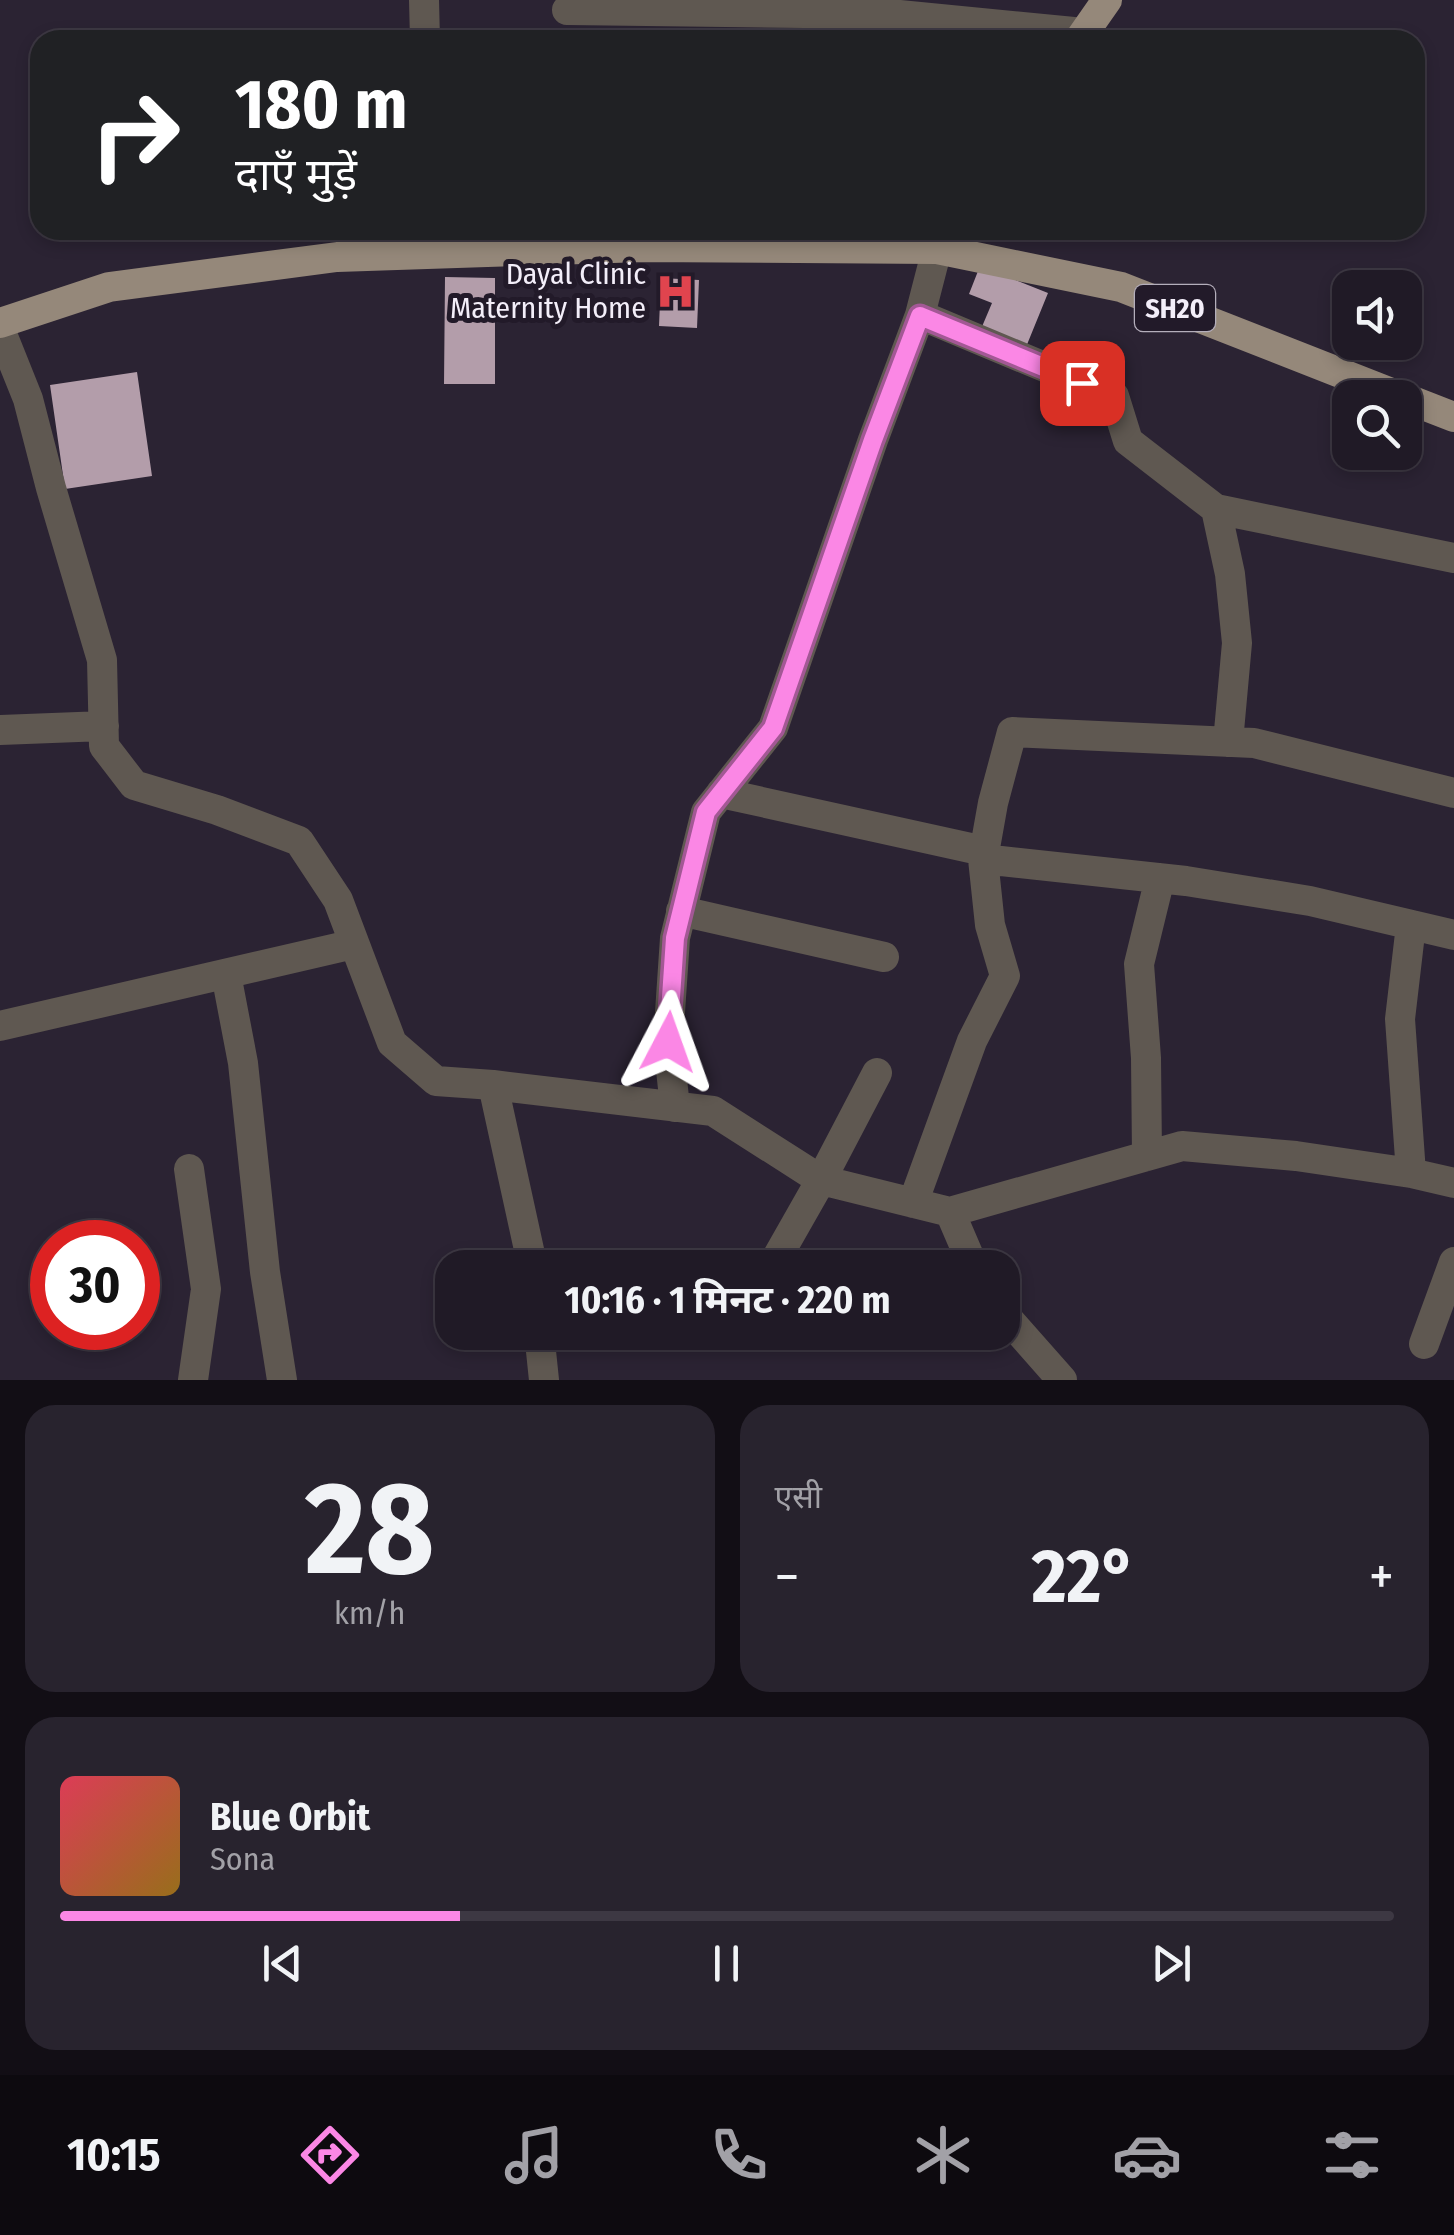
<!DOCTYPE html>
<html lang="hi">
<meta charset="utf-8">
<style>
body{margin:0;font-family:"Fira Sans Condensed","Noto Sans Devanagari",sans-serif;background:#28232e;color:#f1f3f6;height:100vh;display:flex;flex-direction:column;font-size:38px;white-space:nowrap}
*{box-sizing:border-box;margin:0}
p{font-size:32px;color:#a2a1a7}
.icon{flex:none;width:55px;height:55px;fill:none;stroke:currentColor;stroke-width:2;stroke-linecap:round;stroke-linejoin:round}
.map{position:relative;height:1380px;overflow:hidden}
.side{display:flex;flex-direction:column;gap:25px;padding:25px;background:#120e15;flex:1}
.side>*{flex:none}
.top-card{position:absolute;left:30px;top:30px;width:1395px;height:210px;border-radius:30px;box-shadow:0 5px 15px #0003,0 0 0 2px #3d3843;background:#202124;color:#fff;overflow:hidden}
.tools{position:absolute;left:1332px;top:270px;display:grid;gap:20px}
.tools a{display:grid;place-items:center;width:90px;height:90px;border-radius:20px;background:#201a26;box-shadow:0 5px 15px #0003,0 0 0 2px #3d3843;font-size:50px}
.speed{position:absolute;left:30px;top:1220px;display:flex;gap:20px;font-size:50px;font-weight:700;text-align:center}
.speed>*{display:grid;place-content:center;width:130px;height:130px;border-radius:50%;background:#201a26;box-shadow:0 5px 15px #0003,0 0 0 2px #3d3843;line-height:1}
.speed .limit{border:15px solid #d22;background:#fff;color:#111}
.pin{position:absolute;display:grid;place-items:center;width:85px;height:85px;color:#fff;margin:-42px;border-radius:20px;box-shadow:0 5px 15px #0006}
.me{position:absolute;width:110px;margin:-55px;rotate:4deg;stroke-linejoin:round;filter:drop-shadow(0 0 8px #0008)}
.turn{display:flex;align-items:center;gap:35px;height:210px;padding:0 40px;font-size:45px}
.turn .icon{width:130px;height:130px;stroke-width:2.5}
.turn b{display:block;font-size:70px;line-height:85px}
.big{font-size:75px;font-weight:700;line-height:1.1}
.side .card{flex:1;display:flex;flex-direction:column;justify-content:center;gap:15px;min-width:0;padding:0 35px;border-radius:30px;background:#28232e}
.side .dial{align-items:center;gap:0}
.dial b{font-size:130px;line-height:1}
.song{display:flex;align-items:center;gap:30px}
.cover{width:120px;height:120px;border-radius:15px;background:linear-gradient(135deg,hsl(350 70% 55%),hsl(40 70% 35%))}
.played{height:10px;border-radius:5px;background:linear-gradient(90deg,#fb87e5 30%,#3d3843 30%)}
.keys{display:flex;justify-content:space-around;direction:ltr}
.heat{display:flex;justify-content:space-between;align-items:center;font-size:55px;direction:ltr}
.side .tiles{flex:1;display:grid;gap:25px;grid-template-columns:1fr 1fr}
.card:last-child{grid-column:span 2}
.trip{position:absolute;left:435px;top:1250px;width:585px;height:100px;border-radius:30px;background:#201a26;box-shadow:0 5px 15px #0003,0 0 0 2px #3d3843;font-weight:700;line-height:100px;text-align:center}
.menu{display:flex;height:160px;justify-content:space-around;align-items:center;background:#0d0a0f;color:#a2a1a7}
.menu .icon{width:70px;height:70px}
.menu .selected{color:#fb87e5}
.menu b{font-size:45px;color:#f1f3f6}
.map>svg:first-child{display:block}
</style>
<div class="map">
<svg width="1454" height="1380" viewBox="0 0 1454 1380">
<rect width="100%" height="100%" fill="#2b2333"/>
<path fill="#b39daa" d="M980 266 1048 293 1026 347 981 329 992 303 969 294Z
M445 277 495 278V384H444Z
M661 278 699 280 697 328 659 326Z
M137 372 152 476 65 489 50 385Z"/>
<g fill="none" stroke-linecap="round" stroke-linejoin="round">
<path stroke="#5f5851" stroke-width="30" d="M424 0 425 40
M567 10 890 14 1084 33
M920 315 1114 396 1128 441 1216 509 1230 574 1237 643 1228 742
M0 329 28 399 51 488 102 660 104 746 134 785 217 810 299 841 338 900 392 1043 436 1081 493 1085 533 1268
M1216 509 1454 558
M0 730 104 726
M721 793 984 851
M983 859 1186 881 1310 901 1454 935
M681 911 884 957
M1411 925 1400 1019 1411 1173
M226 974 243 1063 265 1272 282 1380
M0 1026 354 944
M493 1085 713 1111 821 1180 950 1212 1182 1146 1296 1156 1411 1173 1454 1183
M675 1107 668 1042 675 938 706 812 773 728 873 440 920 315 937 249
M1147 1156 1146 1058 1139 964 1160 878
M189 1169 206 1289 193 1380
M913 1203 972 1041 1005 976 990 925 983 859 993 803 1012 732 1254 743 1454 793
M950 1212 974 1268
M771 1268 821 1180 877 1073
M1002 1312 1062 1380
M539 1332 544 1380
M1424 1344 1454 1262"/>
<path stroke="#95887a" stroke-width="30" d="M1079 40 1107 0
M0 323 109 287 337 257 642 247 937 249 1121 287 1404 398
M1405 398 1454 417"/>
</g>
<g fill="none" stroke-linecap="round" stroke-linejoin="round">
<defs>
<path id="route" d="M668 1042 675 938 706 812 773 728 873 440 920 316 1082 383"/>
</defs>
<use href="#route" stroke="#a35895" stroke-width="25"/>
<use href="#route" stroke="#fb87e5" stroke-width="18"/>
</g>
<defs>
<symbol id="hospital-bare" viewBox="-9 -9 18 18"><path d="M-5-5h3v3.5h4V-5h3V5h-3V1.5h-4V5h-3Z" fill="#e0444e" stroke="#221a29" stroke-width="2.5" paint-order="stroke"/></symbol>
</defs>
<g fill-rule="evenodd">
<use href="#hospital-bare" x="648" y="264" width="55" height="55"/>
</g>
<g text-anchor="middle" stroke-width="10" stroke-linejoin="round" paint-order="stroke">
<rect fill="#221a29" stroke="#b4aebb" stroke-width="2.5" x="1135" y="285" width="80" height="46" rx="8"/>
<g font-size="28" font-weight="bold" fill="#f3eef9">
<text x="1175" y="318">SH20</text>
</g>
<g font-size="30" fill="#f3eef9" stroke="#221a29" text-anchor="end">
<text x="646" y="284">Dayal Clinic<tspan x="646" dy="34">Maternity Home</tspan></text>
</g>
</g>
</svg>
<div class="tools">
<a><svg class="icon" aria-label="sound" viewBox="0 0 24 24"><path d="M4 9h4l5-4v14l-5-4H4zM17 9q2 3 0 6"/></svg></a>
<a><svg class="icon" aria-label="search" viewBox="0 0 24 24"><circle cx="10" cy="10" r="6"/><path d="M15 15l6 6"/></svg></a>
</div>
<div class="speed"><div class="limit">30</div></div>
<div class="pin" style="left:1082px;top:383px;background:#d93025"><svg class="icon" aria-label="arrive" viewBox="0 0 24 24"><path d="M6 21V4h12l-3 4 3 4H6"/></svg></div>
<svg class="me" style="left:668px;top:1042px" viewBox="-20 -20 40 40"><path d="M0-17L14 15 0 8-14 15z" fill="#fb87e5" stroke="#fff" stroke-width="4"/></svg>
<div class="trip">10:16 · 1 मिनट · 220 m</div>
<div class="top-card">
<div class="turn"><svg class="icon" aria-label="right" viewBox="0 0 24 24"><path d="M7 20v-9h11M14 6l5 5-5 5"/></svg><div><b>180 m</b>दाएँ मुड़ें</div></div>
</div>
</div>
<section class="side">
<div class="tiles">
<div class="card dial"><b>28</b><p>km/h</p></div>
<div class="card"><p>एसी</p>
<div class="heat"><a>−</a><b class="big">22°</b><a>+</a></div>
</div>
<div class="card">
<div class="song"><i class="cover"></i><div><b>Blue Orbit</b><p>Sona</p></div></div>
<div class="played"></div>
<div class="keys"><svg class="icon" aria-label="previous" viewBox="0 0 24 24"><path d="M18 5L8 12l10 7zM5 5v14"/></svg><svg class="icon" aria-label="pause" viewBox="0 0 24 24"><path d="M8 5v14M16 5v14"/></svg><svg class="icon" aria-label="next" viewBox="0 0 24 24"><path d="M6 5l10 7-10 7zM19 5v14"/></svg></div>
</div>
</div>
</section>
<nav class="menu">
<b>10:15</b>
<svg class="icon selected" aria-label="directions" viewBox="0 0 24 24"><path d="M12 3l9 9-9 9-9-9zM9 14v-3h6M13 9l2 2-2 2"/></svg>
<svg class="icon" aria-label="music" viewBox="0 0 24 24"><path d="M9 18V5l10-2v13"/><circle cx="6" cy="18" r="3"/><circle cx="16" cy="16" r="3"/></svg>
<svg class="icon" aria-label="phone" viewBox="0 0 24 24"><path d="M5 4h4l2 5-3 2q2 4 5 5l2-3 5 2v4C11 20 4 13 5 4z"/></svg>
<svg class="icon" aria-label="climate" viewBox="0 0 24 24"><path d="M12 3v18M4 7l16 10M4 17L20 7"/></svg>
<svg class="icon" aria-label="car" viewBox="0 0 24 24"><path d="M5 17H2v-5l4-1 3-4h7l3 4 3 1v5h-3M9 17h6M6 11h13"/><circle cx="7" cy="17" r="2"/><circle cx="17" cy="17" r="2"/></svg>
<svg class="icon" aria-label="filters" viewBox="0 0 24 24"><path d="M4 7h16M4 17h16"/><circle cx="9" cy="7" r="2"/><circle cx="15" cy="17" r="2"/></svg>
</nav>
